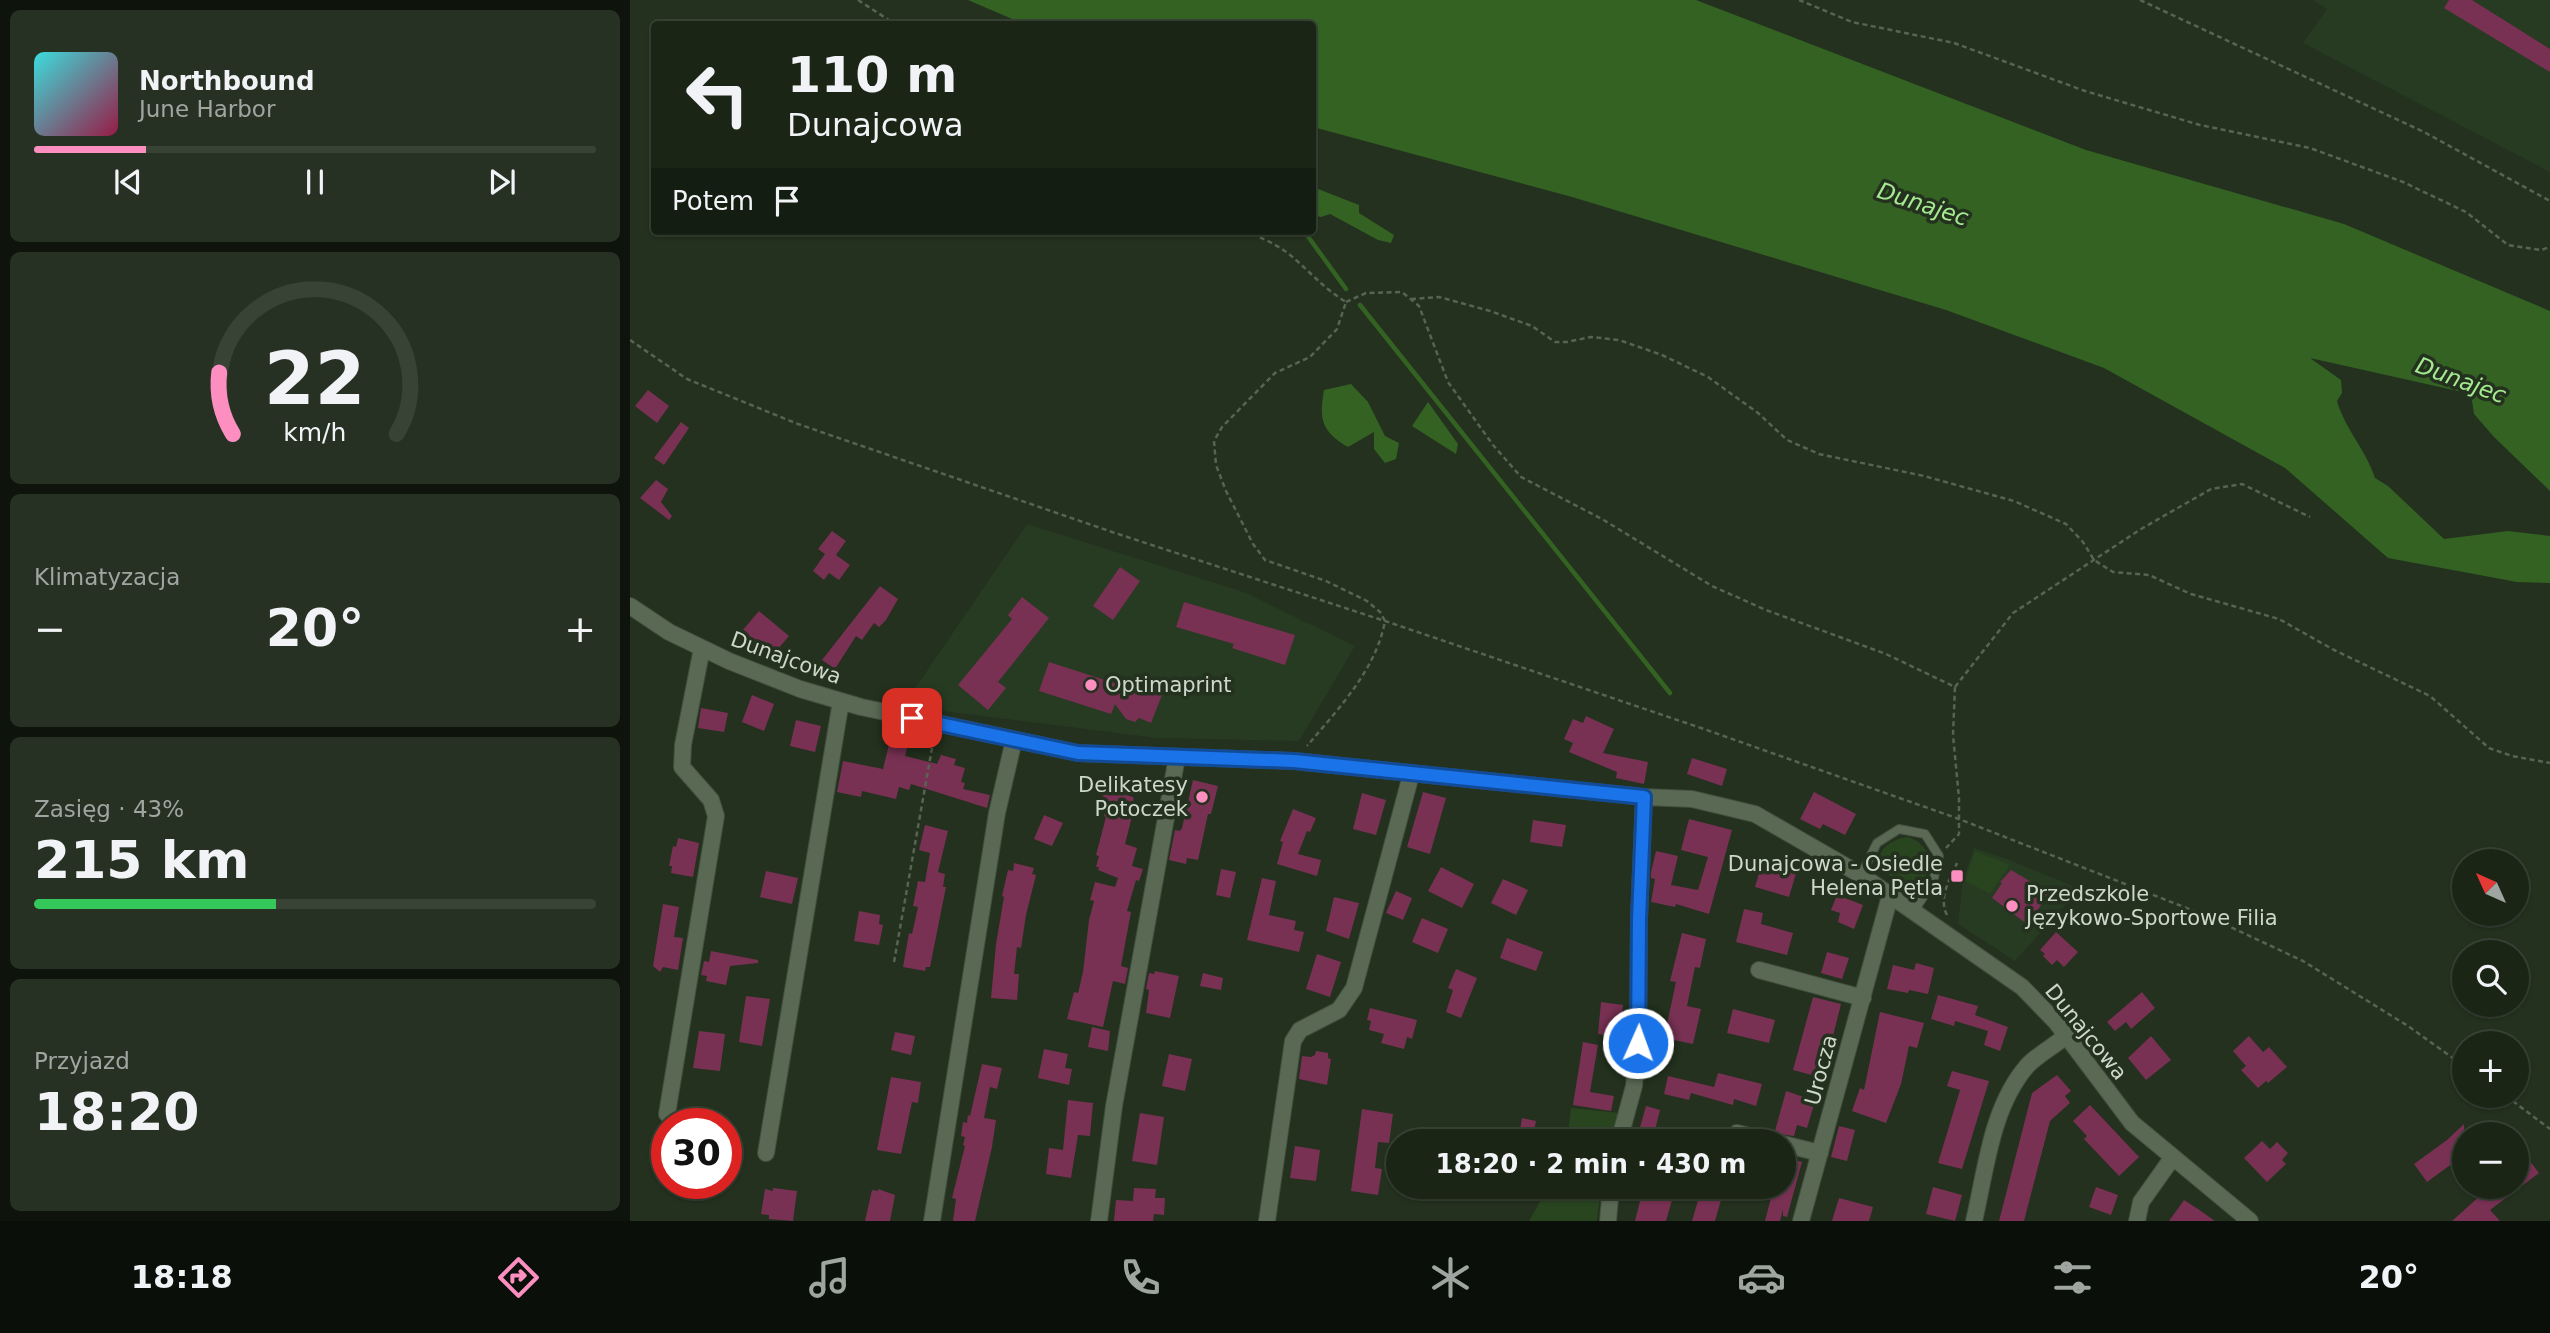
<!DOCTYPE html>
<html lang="pl">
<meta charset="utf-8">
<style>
body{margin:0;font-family:"DejaVu Sans",sans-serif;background:#273123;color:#f1f3f6;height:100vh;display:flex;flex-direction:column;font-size:26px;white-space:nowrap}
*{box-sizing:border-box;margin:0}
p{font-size:23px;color:#9fa5a1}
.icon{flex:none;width:38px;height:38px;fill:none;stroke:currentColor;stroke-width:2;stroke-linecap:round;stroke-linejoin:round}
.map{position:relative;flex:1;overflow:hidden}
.details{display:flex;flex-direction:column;gap:10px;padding:10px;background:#0e140c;width:630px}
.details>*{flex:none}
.top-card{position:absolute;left:21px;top:21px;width:665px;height:214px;border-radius:7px;box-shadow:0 2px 5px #0004,0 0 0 2px #384235;background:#1a2516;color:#f1f3f6;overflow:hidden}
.needle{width:46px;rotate:315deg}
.tools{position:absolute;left:1822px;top:849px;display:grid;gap:14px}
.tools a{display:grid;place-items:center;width:77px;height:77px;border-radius:50%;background:#1a2516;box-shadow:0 2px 5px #0004,0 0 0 2px #384235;font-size:35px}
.speed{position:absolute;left:21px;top:1108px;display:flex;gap:14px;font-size:35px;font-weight:700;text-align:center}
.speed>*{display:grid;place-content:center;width:91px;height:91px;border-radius:50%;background:#1a2516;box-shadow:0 2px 5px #0004,0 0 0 2px #384235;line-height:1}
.speed .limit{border:10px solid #d22;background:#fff;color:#111}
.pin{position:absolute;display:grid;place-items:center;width:60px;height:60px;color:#fff;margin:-30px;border-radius:14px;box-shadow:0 4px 10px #0006}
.me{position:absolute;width:77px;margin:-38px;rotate:2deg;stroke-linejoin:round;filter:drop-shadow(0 0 5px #0008)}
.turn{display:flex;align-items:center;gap:24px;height:147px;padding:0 21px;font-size:32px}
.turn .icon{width:91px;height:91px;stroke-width:2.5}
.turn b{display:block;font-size:49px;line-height:60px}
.then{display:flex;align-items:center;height:66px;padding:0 21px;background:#0003;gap:14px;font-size:26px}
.big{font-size:52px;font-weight:600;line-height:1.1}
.details .widget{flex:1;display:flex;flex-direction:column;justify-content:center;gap:10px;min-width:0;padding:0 24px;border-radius:10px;background:#273123}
.details .dial{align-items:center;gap:0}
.dial svg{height:182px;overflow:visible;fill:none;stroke:#384235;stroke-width:7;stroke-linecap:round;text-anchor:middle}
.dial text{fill:#f1f3f6;stroke:none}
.song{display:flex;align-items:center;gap:21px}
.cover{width:84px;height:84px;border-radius:10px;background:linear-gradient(135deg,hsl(180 70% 55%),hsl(340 70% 35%))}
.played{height:7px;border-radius:4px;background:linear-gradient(90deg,#fd8ec0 20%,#384235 20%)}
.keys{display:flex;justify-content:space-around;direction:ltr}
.heat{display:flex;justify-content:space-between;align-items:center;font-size:38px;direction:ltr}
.charge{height:10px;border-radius:5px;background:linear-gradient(90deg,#34c759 43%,#384235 0)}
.trip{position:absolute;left:756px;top:1129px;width:410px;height:70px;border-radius:35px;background:#1a2516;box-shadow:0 2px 5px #0004,0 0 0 2px #384235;font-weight:600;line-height:70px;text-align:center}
.tabs{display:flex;height:112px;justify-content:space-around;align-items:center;background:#0a0f09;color:#9fa5a1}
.tabs .icon{width:49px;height:49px}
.tabs .active{color:#fd8ec0}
.tabs b{font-size:32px;color:#f1f3f6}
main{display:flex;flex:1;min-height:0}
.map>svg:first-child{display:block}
</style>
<main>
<section class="details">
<div class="widget">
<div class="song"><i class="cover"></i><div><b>Northbound</b><p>June Harbor</p></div></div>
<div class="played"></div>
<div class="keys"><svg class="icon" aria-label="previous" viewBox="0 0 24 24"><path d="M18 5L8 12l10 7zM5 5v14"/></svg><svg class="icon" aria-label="pause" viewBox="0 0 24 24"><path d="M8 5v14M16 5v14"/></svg><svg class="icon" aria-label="next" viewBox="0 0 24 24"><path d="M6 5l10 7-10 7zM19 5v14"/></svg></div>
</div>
<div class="widget dial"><svg viewBox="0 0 100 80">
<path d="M14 69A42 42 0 1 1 86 69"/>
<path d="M14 69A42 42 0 0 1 8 42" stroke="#fd8ec0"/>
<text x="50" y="56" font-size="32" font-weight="700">22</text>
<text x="50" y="72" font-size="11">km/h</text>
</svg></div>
<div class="widget"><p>Klimatyzacja</p>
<div class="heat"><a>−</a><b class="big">20°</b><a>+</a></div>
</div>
<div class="widget"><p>Zasięg · 43%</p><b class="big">215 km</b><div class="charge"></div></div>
<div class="widget"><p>Przyjazd</p><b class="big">18:20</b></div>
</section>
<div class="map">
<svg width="1920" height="1221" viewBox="0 0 1920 1221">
<rect width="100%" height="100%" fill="#23311e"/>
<path fill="#273a22" d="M1683 0H1920V172L1673 43 1697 9Z
M397 524 614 592 725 646 669 741 527 738 273 706Z
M1344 848 1377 859 1450 889 1385 961 1328 924 1333 880Z"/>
<path fill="#294520" d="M1277 837C1301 842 1310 876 1283 885 1274 888 1254 873 1251 865 1244 849 1265 838 1277 837Z
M1345 851 1380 865 1360 894 1335 881Z
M941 1108 989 1113 981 1141H937Z
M930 1187H971L967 1221H899L911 1200Z"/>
<path fill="#336223" d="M338 0H1066L1456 150 1714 224 1920 311V491L1864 437 1844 414 1841 394 1680 358 1711 380 1712 393 1707 401C1715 429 1736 450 1745 478L1758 486 1814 539 1878 531 1920 536V583L1887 582 1758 558 1655 468 1474 368 1316 310 942 197 683 127 682 24H394Z
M683 187 729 205V213L764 235 761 243 748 240 700 214 691 217 683 215Z
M721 384 738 402 755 436 769 443 766 459 755 463 744 449V432L718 447C691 431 689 419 694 390Z
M798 402 828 444 826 454 782 426Z"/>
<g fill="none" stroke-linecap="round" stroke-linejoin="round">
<path stroke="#336223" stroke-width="4.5" d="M674 231 716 289
M730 305 1040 693"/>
</g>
<path fill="#783153" d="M1819 0H1842L1920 49V72L1814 8Z
M18 390 39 406 27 423 5 406Z
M51 422 59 428 34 465 24 458Z
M26 480 38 489 31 502 42 516 39 520 10 498Z
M202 531 216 541 206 555 220 565 209 580 199 573 194 580 183 571 195 554 188 549Z
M490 567 510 581 483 620 463 606Z
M250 586 268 599 256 620 249 627 244 623 232 640 226 636 205 669 192 660Z
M392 597 419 618 368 682 376 688 358 710 328 685 382 619 378 615Z
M554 602 665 635 655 665 602 648 604 644 546 627Z
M129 611 159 636 142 656 112 631Z
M419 662 506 690 510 677 533 683 529 694 532 695 521 723 509 718 505 722 496 719 485 704 481 714 409 691Z
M122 695 144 704 134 731 112 722Z
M71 708 98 713 94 732 68 728Z
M956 716 984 729 973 753 1018 762 1014 784 986 778 987 772 939 752 943 743 934 739 943 719 953 723Z
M166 720 191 726 185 752 160 746Z
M261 736 279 740 275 756 307 764 311 755 326 759 324 765 335 768 331 782 335 783 333 789 360 795 357 808 281 784 279 790 269 787 266 799 232 791 231 797 207 792 213 761 253 769Z
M1062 758 1097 769 1092 786 1057 774Z
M563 780 588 786 581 814H578L568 860 557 858 556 864 539 860 545 830 550 831 552 828Z
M480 790 503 797 505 805 495 844 507 848 502 866 513 869 509 881 506 880 497 911 501 912 491 966 498 968 495 984 483 981 473 1027 437 1019 444 992 448 993 453 972 459 920 464 901 460 900 465 882 485 887 488 878 468 870 469 867H466L469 856 466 855 476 817 474 816 475 812 469 811 474 791Z
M793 792 816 798 800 854 777 847Z
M1184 792 1226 814 1215 835 1193 824 1190 829 1170 819Z
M732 793 756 800 746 835 723 829Z
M663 809 686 818 680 832 677 831 668 854 691 860 687 876 647 864 653 842 650 841Z
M414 815 433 823 422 846 404 839Z
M1059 819 1102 830 1079 914 1046 904 1045 907 1021 902 1025 879 1021 878V872L1026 851 1048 856 1041 885 1068 890 1078 857 1051 850Z
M903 820 936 825 932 847 900 842Z
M295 825 318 831 308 872 315 874 313 887H316L300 967H296L295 971 273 967 279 933 282 934 288 907 283 906 288 881 295 882 300 853 289 850Z
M48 838 69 843 63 877 41 873 42 866H39L43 846 46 847Z
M1133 860 1167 870 1159 897 1125 887Z
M384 863 404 868 402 874 406 875 396 915 391 948 387 947 384 974H389L387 1000 361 998 366 944 374 897 372 896 378 870 383 871Z
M811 867 844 884 832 908 798 891Z
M591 869 606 872 600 898 586 895Z
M1381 870 1420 893 1397 924 1362 898 1372 883 1370 882Z
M136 871 168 878 162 904 130 897Z
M632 878 646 881 639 915 666 921 664 930 674 932 669 952 617 940Z
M873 879 898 890 886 915 861 903Z
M766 891 782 898 773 920 756 913Z
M1207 895 1233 905 1224 929 1208 922 1210 913 1201 910Z
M704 897 729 903 719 939 696 931Z
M33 904 49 907 44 937 53 938 48 970 33 967 30 972 23 966Z
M1114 909 1133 913 1131 924 1163 933 1157 955 1106 942Z
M229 911 250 915 249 924 253 925 249 945 224 941Z
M792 918 818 929 808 953 782 942Z
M1426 932 1448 952 1434 967 1427 960 1422 965 1413 956 1415 954 1410 950Z
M1052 933 1076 939 1070 968 1065 967 1057 1006 1071 1009 1063 1044 1034 1038 1046 982 1040 981Z
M877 938 913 952 906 971 870 958Z
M81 951 128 960V963L100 966 96 985 76 981 77 976 71 975 74 961 79 962Z
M1197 952 1219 958 1212 979 1191 973Z
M687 954 711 962 700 997 676 989Z
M1286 963 1304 968 1298 994 1279 990 1278 993 1257 989 1263 965 1284 970Z
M826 969 847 978 831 1018 816 1012 823 990 818 988Z
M525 971 549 976 540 1018 516 1013 519 990 516 989 519 973 524 974Z
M573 973 593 978 591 990 570 986Z
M1512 992 1525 1008 1501 1029 1496 1022 1485 1031 1477 1022Z
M1308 995 1348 1006 1345 1015 1378 1027 1370 1051 1354 1045 1358 1031 1325 1021 1324 1026 1301 1019Z
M116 996 140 999 132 1046 109 1042Z
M1183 997 1211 1004 1201 1044 1198 1043 1189 1077 1163 1070Z
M971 1002 993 1005 989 1036 968 1034Z
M740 1008 787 1020 782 1039 777 1037 774 1049 751 1043 754 1034 739 1030 741 1021 737 1020Z
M1103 1009 1145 1020 1139 1043 1097 1033Z
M1250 1012 1294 1023 1287 1048 1279 1046 1271 1084 1256 1123 1222 1111 1230 1088 1234 1090Z
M462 1027 480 1031 478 1051 458 1047Z
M69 1031 95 1034 90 1071 63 1068Z
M265 1032 285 1036 281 1055 261 1050Z
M1521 1036 1541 1060 1516 1080 1498 1058Z
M1619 1036 1633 1052 1639 1047 1657 1067 1638 1083 1636 1081 1628 1088 1611 1070 1616 1066 1603 1051Z
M953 1042 968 1045 960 1092 984 1096 981 1111 943 1105Z
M414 1049 438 1054 435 1068 442 1069 439 1085 408 1078Z
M686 1051 698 1053V1058L701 1059 697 1085 669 1079 672 1056 681 1057 685 1055Z
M539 1054 562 1059 555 1091 532 1086Z
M352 1064 372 1068 367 1089 360 1087 354 1118 366 1120 362 1147 345 1221H323L326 1199 322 1198 335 1146 333 1145 335 1137 331 1136 333 1122 337 1123 338 1115 340 1116Z
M1322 1071 1359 1081 1332 1169 1308 1163 1330 1090 1317 1086Z
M1088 1073 1132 1084 1126 1106 1104 1099 1103 1105 1061 1093 1059 1100 1034 1094 1038 1076 1084 1087Z
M1427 1075 1441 1091 1435 1096 1440 1103 1420 1121 1394 1221H1369L1402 1093Z
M261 1077 291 1082 288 1103 282 1102 271 1154 247 1150Z
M1156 1091 1185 1101 1177 1128 1167 1125 1164 1136 1149 1134 1145 1131Z
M438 1100 463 1103 460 1136 448 1135 441 1178 416 1174 419 1148 433 1150Z
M1460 1105 1509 1157 1489 1176 1454 1139 1457 1136 1443 1121Z
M1016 1106 1030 1110 1024 1134 1009 1131Z
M60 1108 81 1113 79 1124H57Z
M732 1109 763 1114 759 1143 748 1142 745 1168 752 1169 748 1195 721 1191Z
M510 1113 534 1117 527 1165 502 1161Z
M892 1118 906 1121 902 1141H888Z
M1834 1124V1155L1797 1182 1784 1164 1817 1140Z
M1209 1126 1225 1130 1217 1161 1201 1157Z
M1632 1141 1640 1149 1647 1142 1658 1153 1652 1160 1656 1164 1637 1182 1614 1158Z
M1886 1143 1909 1173 1860 1210 1870 1221H1822L1861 1186H1886Z
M665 1146 690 1150 686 1181 660 1178Z
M1153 1157 1172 1162 1157 1217 1153 1216V1209L1150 1221H1135L1144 1186H1153Z
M1072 1187 1093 1193 1085 1221H1062Z
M1303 1187 1332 1195 1325 1221 1296 1214Z
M1466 1187 1488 1195 1481 1215 1459 1207Z
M143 1188 167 1191 163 1221 139 1219V1215L131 1214 135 1189 143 1191Z
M504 1188 526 1189 525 1198H535L534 1215 524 1214 523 1221H484L486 1200 503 1201Z
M248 1189 265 1195 260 1221H235L242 1190 248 1191Z
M1013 1189 1043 1197 1036 1221H1005Z
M1209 1198 1243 1207 1239 1221H1202Z
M1554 1200 1568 1209 1585 1221H1539Z"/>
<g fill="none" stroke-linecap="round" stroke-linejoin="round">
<defs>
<path id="service" d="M1231 875 1247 843 1269 829 1295 834 1309 856 1303 882 1284 911"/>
<path id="minor" d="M0 606 39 632 99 661 170 689 231 707 448 753 664 761 1014 797 1062 799 1125 814 1231 875 1392 987 1426 1022 1502 1123 1620 1221
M1129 970 1233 998
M37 1114 86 816 81 800 52 767 53 745 72 648
M1107 1133 1141 1141
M989 1141 1004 1086 1008 1043 1009 919 1014 797
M1153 1144 1190 1153
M136 1153 211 701
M302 1221 367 813 384 740
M469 1221 484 1106 547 757
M637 1221 663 1041 670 1030 709 1010 724 988 781 775
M978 1221 981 1186
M1171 1221 1260 896
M1344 1221C1356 1170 1361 1108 1397 1066 1407 1055 1424 1046 1436 1036
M1507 1221 1511 1202 1543 1157"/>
</defs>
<use href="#service" stroke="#424e3e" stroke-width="10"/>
<use href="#minor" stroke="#424e3e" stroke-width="18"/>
<path stroke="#586453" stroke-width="2.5" stroke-dasharray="5 3.5" stroke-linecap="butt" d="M228 0 265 24
M1169 0 1222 22 1324 43 1455 91 1570 125 1680 148 1773 182 1836 212 1878 245 1911 250 1920 247
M1510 0 1794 132 1920 201
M614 231C633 238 651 246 666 260 685 277 694 288 716 302L707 329 680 357 645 373 592 427 584 441 586 465 596 491 623 544 635 560 696 581 737 601 750 612 755 621C746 670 708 709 677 746
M781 299 809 297 860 311 902 326 925 342H937L961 337 989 340 1032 355 1078 377 1128 413 1157 440 1189 454 1294 476 1384 501 1436 524 1453 542 1464 560 1483 572 1519 575 1561 594 1649 619 1704 650 1800 696 1859 748 1882 756 1920 763
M716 302 736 293 772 292 789 306 818 382 863 445 891 477 972 519 1082 586 1136 610 1256 654 1325 687 1323 735 1329 798V834L1316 848
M0 340 57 379 168 424 485 533 755 621 1071 728 1329 819 1577 916 1673 961 1778 1026 1834 1066
M1325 687 1383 613 1511 529 1581 489 1612 484 1680 517
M1317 915C1308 898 1320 879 1327 863
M264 962 304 737
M1876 1096 1920 1129"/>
<use href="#service" stroke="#596954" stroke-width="8"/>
<use href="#minor" stroke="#596954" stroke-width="16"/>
</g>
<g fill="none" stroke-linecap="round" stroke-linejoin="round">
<defs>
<path id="route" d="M282 718 448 753 664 761 1014 797 1009 919 1008 1043"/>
</defs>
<use href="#route" stroke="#114b97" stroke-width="18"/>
<use href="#route" stroke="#1a73e8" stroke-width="12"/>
</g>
<g fill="#fd8ec0" stroke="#23311e" stroke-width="2.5">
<circle cx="461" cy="685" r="7"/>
<circle cx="572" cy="797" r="7"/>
<rect x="1320" y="869" width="14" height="14" rx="3.5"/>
<circle cx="1382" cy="906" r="7"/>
</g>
<g text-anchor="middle" stroke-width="7" stroke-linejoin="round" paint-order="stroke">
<g font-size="21" fill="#ced7cb" stroke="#23311e">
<text transform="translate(156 658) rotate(20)" y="7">Dunajcowa</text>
<text transform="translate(1456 1032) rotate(51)" y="7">Dunajcowa</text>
<text transform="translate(1191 1070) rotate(-75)" y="7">Urocza</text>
</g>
<g font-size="21" fill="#ced7cb" stroke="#23311e" text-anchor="start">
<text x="475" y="692">Optimaprint</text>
<text x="558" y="792" text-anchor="end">Delikatesy<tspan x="558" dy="24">Potoczek</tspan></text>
<text x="1313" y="871" text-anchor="end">Dunajcowa - Osiedle<tspan x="1313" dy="24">Helena Pętla</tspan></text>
<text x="1396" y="901">Przedszkole<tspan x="1396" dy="24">Językowo-Sportowe Filia</tspan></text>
</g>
<g font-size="23" font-style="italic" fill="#a5e990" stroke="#23311e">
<text transform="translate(1293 204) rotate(18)" y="8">Dunajec</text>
<text transform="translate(1831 380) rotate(20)" y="8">Dunajec</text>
</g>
</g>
</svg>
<div class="tools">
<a><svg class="needle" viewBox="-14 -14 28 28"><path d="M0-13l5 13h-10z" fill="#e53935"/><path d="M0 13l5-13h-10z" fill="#9fa5a1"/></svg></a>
<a><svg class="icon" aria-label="search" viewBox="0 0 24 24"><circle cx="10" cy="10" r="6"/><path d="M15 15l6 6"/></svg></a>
<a>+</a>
<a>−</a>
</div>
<div class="speed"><div class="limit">30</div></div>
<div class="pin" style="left:282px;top:718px;background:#d93025"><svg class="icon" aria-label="arrive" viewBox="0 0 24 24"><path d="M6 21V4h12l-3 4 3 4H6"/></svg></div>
<svg class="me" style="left:1008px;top:1043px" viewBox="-20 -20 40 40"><circle r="17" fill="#1a73e8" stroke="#fff" stroke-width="3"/><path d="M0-11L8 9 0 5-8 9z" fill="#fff"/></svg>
<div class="trip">18:20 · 2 min · 430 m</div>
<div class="top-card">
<div class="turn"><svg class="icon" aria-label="left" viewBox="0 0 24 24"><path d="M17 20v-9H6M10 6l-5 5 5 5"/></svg><div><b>110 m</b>Dunajcowa</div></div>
<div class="then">Potem<svg class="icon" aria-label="arrive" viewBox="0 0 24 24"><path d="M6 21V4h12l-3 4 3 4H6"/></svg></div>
</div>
</div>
</main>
<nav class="tabs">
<b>18:18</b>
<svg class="icon active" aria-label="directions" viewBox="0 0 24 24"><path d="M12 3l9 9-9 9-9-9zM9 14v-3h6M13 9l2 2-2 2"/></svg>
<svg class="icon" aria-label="music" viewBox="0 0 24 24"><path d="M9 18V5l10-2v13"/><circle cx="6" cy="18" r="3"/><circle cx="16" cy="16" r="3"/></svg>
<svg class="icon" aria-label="phone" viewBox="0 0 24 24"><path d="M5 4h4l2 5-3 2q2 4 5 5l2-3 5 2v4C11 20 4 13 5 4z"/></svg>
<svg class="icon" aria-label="climate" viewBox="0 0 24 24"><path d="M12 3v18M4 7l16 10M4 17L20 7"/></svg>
<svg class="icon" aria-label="car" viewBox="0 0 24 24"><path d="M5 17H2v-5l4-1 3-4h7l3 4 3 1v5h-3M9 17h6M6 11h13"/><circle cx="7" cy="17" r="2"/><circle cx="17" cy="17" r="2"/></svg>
<svg class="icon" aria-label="filters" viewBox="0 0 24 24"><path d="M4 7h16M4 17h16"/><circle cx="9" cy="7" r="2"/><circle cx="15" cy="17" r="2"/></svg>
<b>20°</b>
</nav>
